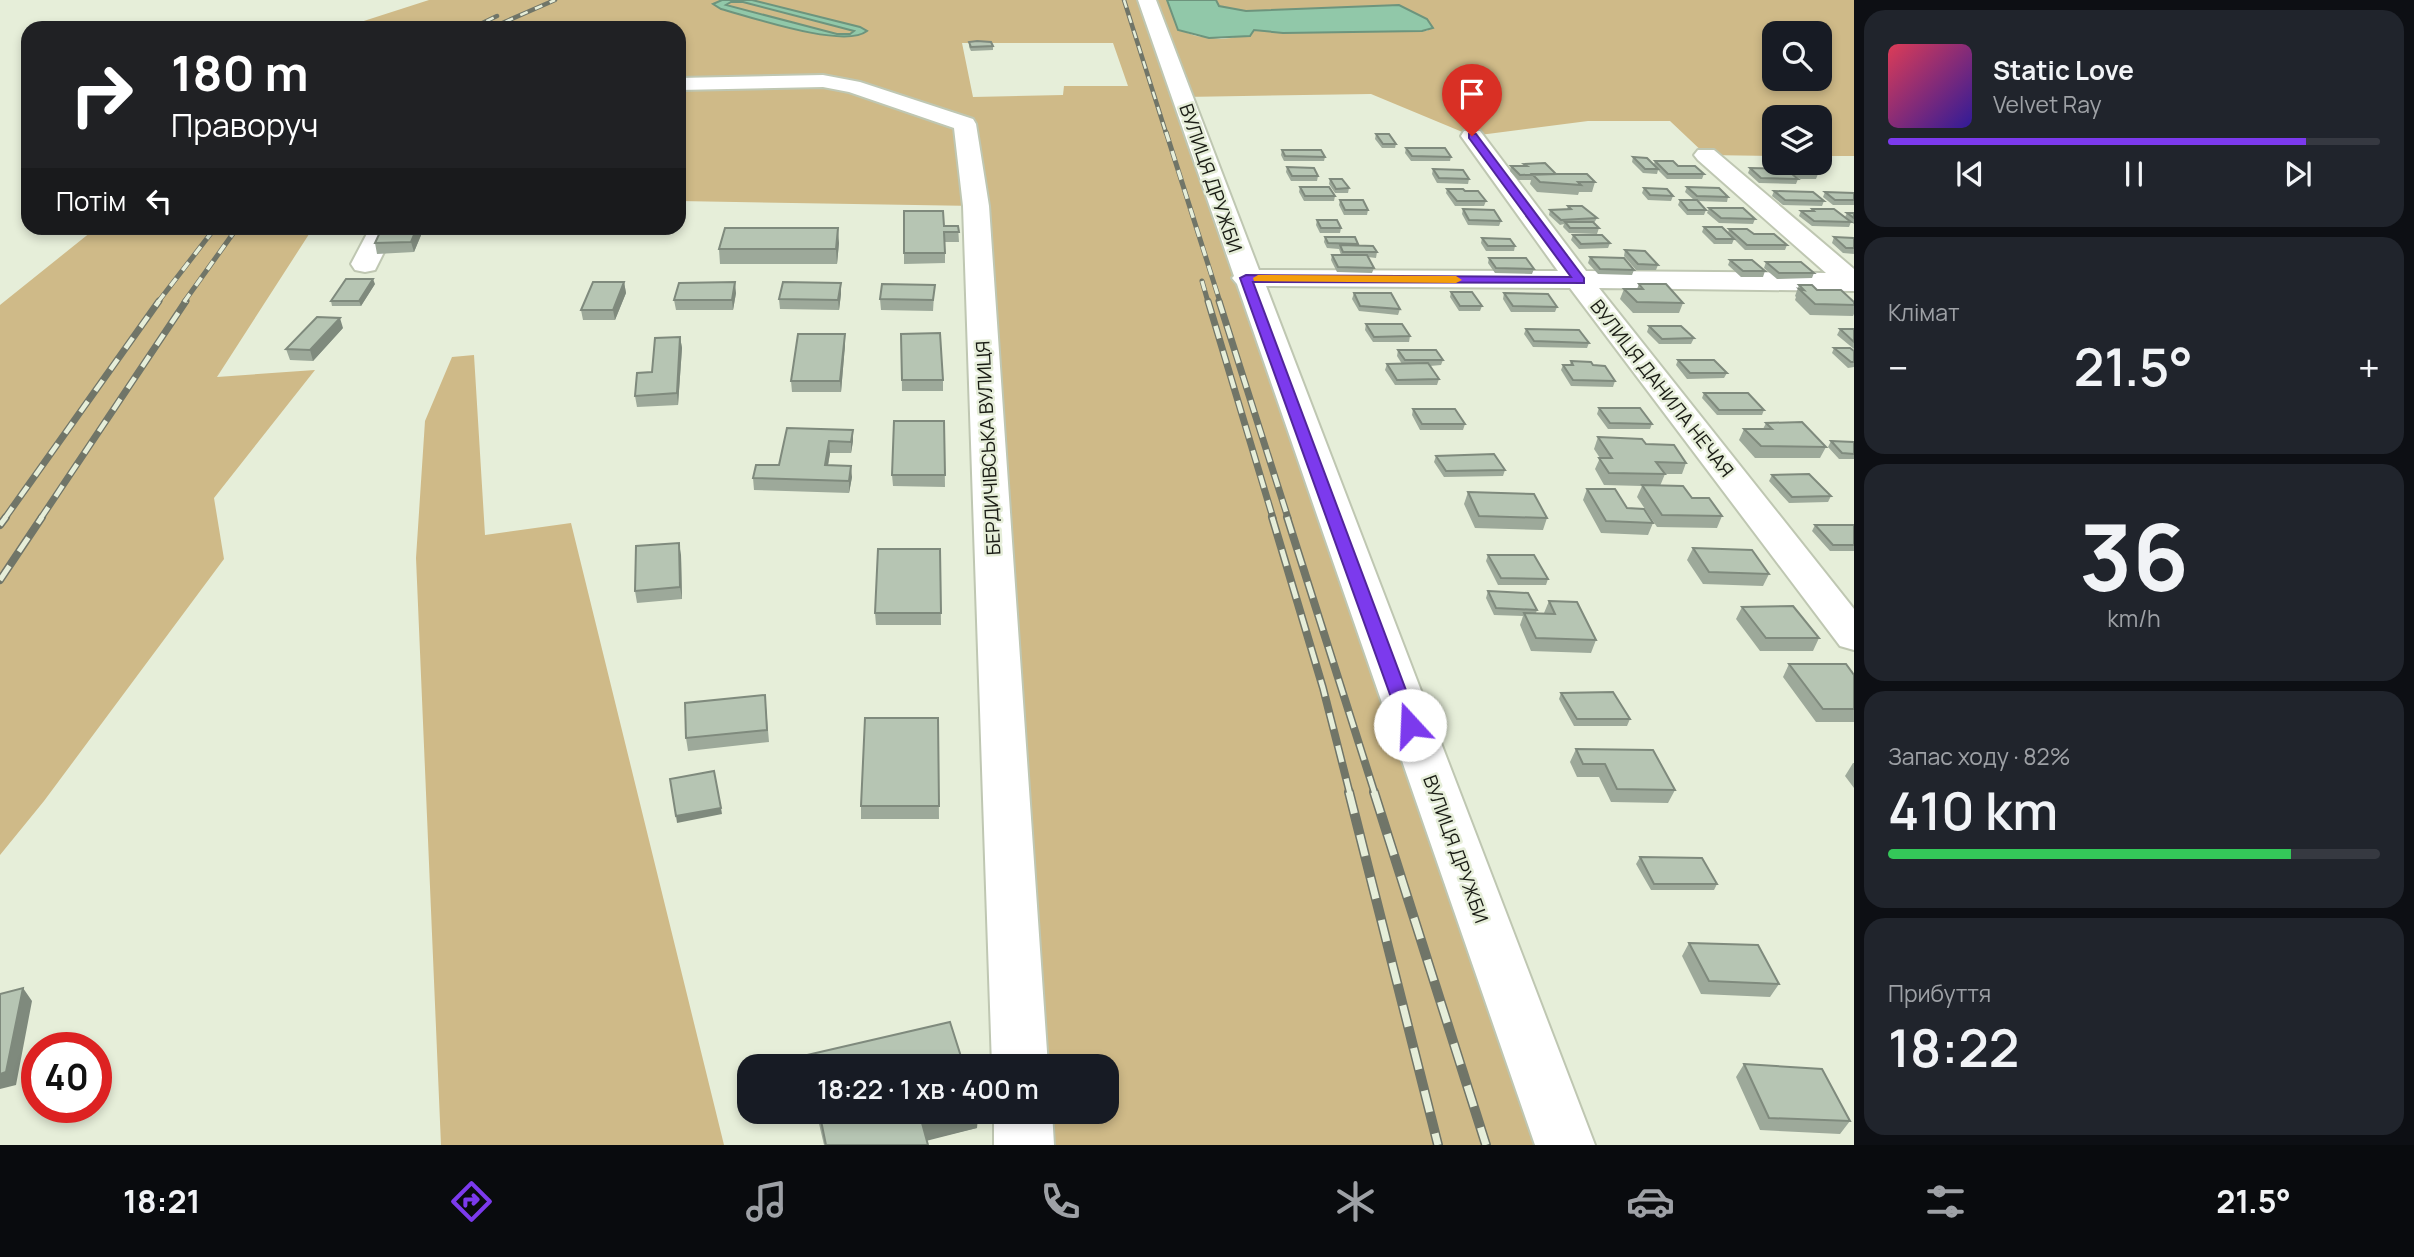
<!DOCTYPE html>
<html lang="uk">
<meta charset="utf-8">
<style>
body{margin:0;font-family:Manrope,sans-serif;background:#20242c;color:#f1f3f6;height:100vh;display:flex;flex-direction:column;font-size:26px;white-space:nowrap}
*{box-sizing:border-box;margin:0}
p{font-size:23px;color:#9ea1a6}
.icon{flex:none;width:38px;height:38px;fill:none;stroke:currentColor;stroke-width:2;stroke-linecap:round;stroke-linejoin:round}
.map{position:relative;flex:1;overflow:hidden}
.sheet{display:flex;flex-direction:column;gap:10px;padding:10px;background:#0d0f14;width:560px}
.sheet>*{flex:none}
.hud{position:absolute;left:21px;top:21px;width:665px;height:214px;border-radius:21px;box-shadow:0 4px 10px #0003;background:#202124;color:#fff;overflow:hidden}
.fabs{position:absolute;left:1762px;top:21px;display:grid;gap:14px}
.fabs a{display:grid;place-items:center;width:70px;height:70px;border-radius:14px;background:#171b24;box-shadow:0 4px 10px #0003;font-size:35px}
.speed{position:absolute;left:21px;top:1032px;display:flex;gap:14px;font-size:35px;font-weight:700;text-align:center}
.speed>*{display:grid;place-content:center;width:91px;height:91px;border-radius:50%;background:#171b24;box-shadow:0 4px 10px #0003;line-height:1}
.speed .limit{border:10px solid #d22;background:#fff;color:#111}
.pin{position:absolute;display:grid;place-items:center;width:60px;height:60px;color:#fff;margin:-72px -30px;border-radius:50% 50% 50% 0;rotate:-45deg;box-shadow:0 0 7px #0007}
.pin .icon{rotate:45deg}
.me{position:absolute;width:77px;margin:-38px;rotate:340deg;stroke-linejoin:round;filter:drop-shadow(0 0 5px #0008)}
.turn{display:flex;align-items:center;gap:24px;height:147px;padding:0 35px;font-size:32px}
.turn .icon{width:91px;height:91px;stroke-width:2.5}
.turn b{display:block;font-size:49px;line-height:60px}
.then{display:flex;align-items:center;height:66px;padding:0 35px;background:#0003;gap:14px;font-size:26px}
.big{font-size:52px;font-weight:600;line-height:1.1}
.sheet .widget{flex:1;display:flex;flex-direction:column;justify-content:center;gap:10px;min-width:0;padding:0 24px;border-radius:21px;background:#20242c}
.sheet .dial{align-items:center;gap:0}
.dial b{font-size:91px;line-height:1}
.song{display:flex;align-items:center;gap:21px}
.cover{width:84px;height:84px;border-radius:10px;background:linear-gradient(135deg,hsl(350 70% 55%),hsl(250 70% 35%))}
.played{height:7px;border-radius:4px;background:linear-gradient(90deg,#7c3aed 85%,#363941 85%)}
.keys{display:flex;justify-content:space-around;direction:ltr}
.heat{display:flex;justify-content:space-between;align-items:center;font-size:38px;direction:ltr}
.charge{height:10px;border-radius:5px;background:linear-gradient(90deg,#34c759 82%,#363941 0)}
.trip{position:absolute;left:737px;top:1054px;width:382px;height:70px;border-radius:21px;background:#171b24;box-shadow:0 4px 10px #0003;font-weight:600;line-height:70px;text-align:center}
.menu{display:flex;height:112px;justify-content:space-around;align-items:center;background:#090b0e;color:#9ea1a6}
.menu .icon{width:49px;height:49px}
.menu .selected{color:#7c3aed}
.menu b{font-size:32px;color:#f1f3f6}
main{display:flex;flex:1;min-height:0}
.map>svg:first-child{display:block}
</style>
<main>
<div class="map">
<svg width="1854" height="1145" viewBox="0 0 1854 1145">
<rect width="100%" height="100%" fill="#e6eed9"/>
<path fill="#cfba88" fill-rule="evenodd" d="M429 0H1167L1179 30 1196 36 1221 39 1231 38 1261 29 1283 33 1428 31 1399 5 1246 11 1218 6 1216 0H1854V156H1820V117H1774V156L1706 155 1670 121H1588L1472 136 1371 94 1184 97 1565 1145H1024L1023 1111H1106V1066H1020L976 206 679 201V28H342ZM1774 33H1820V79H1774ZM962 43H1113L1128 86H1064L1063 95 973 97Z
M96 228H313L217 377 315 370 214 498 224 559 44 801 0 855V305Z
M474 355 485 535 571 523 724 1145H441L416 558 425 421 452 357Z"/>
<path fill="#91c8a9" stroke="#6d947d" stroke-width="2" fill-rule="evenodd" d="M722 0H752L860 27 867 31C844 49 751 17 721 9L713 4ZM731 2H743L854 31 850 34H837L726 5Z
M1167 0H1216L1219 6 1246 11 1399 5 1427 19 1433 28 1422 31 1283 33 1254 30 1250 36 1209 38 1178 30Z"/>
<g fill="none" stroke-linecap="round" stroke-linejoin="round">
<defs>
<path id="minor" d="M1138 0H1156L1259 270 1558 271 1461 136 1464 131H1480L1586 271 1826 273 1698 160 1694 155 1698 150H1714L1854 269V291L1599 288 1854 609V650L1840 646 1570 288 1266 286 1595 1145H1535L1237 284 1232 278 1234 276Z
M823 75 860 82 973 119 976 124 989 206 1048 1066H992L963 206 954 128 849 92 823 87 679 90V78Z
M370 228H396L375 270 365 272 355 270 351 264Z
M994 1111H1052L1054 1145H994Z"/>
</defs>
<use href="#minor" stroke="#bfc7b2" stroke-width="4"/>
<use href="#minor" fill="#fff" fill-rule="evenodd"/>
<defs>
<path id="rail-far4" d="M1124 0 1166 133
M472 28 497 16
M491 28 555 0"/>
<path id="rail-far3" d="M1166 132 1220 302
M1202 281 1208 302
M158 302 215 228
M184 302 237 228"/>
<path id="rail-far2" d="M1208 301 1273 518
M1219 301 1288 518
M5 518 159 301
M41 518 186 301"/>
<path id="rail-far1" d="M1272 517 1323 688 1350 794
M1287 517 1375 794
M0 525 6 517
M0 580 42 517"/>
<path id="rail" d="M1349 792 1438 1145
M1374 792 1486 1145"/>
</defs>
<use href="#rail-far4" stroke="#707568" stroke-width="4.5"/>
<use href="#rail-far3" stroke="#707568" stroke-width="5"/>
<use href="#rail-far2" stroke="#707568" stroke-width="7"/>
<use href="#rail-far1" stroke="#707568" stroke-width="8"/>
<use href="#rail" stroke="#707568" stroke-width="10"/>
<use href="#rail-far4" stroke="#e6eed9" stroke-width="2.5" stroke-dasharray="8" stroke-linecap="butt"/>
<use href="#rail-far3" stroke="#e6eed9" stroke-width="3.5" stroke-dasharray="10" stroke-linecap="butt"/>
<use href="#rail-far2" stroke="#e6eed9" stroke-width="4.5" stroke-dasharray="13" stroke-linecap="butt"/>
<use href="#rail-far1" stroke="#e6eed9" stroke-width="5" stroke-dasharray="17" stroke-linecap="butt"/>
<use href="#rail" stroke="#e6eed9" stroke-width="7" stroke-dasharray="22" stroke-linecap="butt"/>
</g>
<path fill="#9da99a" d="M969 42 993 46V50L971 51 969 47Z
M1376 134 1396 144 1395 148H1382L1375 139Z
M1406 148 1451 157 1450 161H1411L1405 153Z
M1282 150 1325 157 1324 161H1284L1281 155Z
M1633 157 1654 164 1655 161 1678 166 1704 174 1702 179H1667L1658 170 1657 174 1643 173 1632 162Z
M1524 164 1556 174 1595 182 1592 192H1579L1578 195 1537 192 1530 184 1531 180H1518L1510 171 1511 166H1523Z
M1789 166 1818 174 1816 179H1800L1791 173 1798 179 1796 184 1759 183 1748 173 1750 168 1788 170Z
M1287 167 1318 176 1317 181H1291L1286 172Z
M1433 169 1469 179 1468 184 1437 183 1432 174Z
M1330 179 1349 188 1348 193H1335L1329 184Z
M1300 187 1335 196 1334 201H1304L1299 192Z
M1687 187 1728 197 1727 202 1698 201 1706 210 1704 215H1687L1678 205 1680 200H1694L1685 192Z
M1644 188 1673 196 1671 201 1648 200 1642 193Z
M1447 189 1465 191 1486 201 1484 206H1455L1446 193Z
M1774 191 1824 201 1822 206 1783 205 1772 196Z
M1825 192 1854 193V205H1833L1823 197Z
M1340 200 1368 210 1367 215H1344L1339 205Z
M1568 206 1597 218 1594 223 1599 228 1597 234 1569 233 1563 227 1564 224 1560 225 1549 215 1550 210 1567 209Z
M1709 208 1755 219 1753 224 1719 223 1707 213Z
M1463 209 1501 221 1499 226 1468 225 1462 214Z
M1812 209 1845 217 1847 213H1854V224L1851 222 1849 227 1812 226 1799 216 1801 211H1811Z
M904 211 944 226H958L959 242H945V263L904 264Z
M1317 220 1341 228 1340 233H1320L1316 225Z
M1704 227 1728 233 1729 229 1754 234 1787 245 1785 250H1745L1734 239 1732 244H1714L1702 232Z
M424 228 414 252 377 254 375 243Z
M1573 235 1610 243 1608 248 1579 249 1571 240Z
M1325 237 1358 244V245L1377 252 1376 258 1368 257 1374 268 1372 273 1337 272 1331 260 1332 255H1341L1339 249 1327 248 1324 242Z
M1834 237 1854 238V254L1843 253 1832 243Z
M1482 238 1515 246 1514 251H1486L1481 243Z
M839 243 837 264H720L719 249Z
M1625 250 1658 265 1656 270H1636L1624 256Z
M1590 257 1634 270 1632 275 1598 274 1588 263Z
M1489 258 1534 269 1532 274 1495 273 1488 263Z
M1730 260 1765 271 1763 277H1741L1728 265Z
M1766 262 1814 273 1812 278 1777 279 1764 268Z
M624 282 626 293 615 320H583L581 310Z
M841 283V294L839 310 780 309 779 299Z
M375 284 361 306H332L331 301Z
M1639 284 1683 303 1679 313H1633L1620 299 1624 289H1637Z
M1799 285 1854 302V314L1853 316 1810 315 1795 300 1796 297 1795 296Z
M1451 292 1482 306 1480 311H1459L1450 297Z
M736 293 733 310H676L674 300Z
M1354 293 1400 309 1398 315 1359 311 1352 299Z
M1504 293 1557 307 1555 312H1511L1503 299Z
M934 295 933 311 881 310 880 299Z
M1366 324 1410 336 1409 342H1373L1365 330Z
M1649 326 1694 338 1691 344H1659L1647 332Z
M343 328 313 361 290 360 286 349Z
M1526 329 1589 343 1587 348 1533 347 1524 334Z
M1840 329H1854V349L1837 335Z
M901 334 943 380V391H902Z
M680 337 682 348 678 405 637 407 635 396 652 372Z
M845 345 841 392H792L791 381Z
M1834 348 1854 351V367L1848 368 1832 353Z
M1398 350 1443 360 1441 365 1430 366 1439 379 1437 385H1395L1385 370 1387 364H1402L1397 356Z
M1678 360 1727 373 1724 378 1687 379 1676 365Z
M1571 361 1593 365 1615 381 1613 387 1571 386 1561 370 1563 365H1570Z
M1704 393 1764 410 1762 415H1717L1702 398Z
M1599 408 1652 424 1650 429H1608L1597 414Z
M1413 409 1465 424 1463 430H1420L1412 415Z
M944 421 945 487 893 486 892 475Z
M1766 423 1826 447 1820 458H1755L1739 440 1744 429H1763Z
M787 428 853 441 851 453H830L828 465 852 477 849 493 754 490 753 478 779 465Z
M1598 437 1646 444 1686 463 1682 474H1665L1660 486 1692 498 1722 516 1717 528 1657 527 1637 497 1642 486 1604 485 1595 469 1600 458 1594 449Z
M1831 441 1854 442V459H1839L1828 447Z
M1436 456 1505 470 1503 476 1444 477 1434 462Z
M1772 475 1831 496 1828 502 1789 503 1769 481Z
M1587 489 1627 508 1653 523 1648 535 1601 533 1583 500Z
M1468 492 1547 518 1543 530 1475 528 1464 504Z
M1815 525H1854V551H1830L1812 531Z
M1693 548 1769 574 1763 586 1703 584 1687 560Z
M940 549 941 625H876L875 613Z
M681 555 682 599 637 603 635 591Z
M1488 555 1548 579 1546 585H1498L1486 561Z
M1488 591 1537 610 1536 613H1544L1549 601 1596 640 1591 653 1531 651 1520 625 1523 616 1494 615 1486 598Z
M1742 607 1819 638 1813 651H1760L1736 619Z
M1789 664 1854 675V722H1816L1783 677Z
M1561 693 1630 719 1627 726H1574L1559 699Z
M765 695 769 742 688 751 686 738Z
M938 718 939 819H861V806Z
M1576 749 1675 790 1668 803 1611 802 1599 777H1577L1570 762Z
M1853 763H1854V788L1845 776Z
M1640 857 1717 884 1714 890H1651L1636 864Z
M1689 943 1779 984 1770 997 1701 994 1682 956Z
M1744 1064 1850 1121 1840 1134 1760 1130 1736 1077Z
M816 1111H978L977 1128 926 1140 928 1145H824Z"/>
<path fill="#7f8a7d" d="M417 228H424L414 252 411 242Z
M838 228 839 243 837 264 836 249Z
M373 279 375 284 361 306 359 301Z
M624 282 626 293 615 320 613 310Z
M735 282 736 293 733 310 732 300Z
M841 283V294L839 310 838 300Z
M340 318 343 328 313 361 310 350Z
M845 334V345L841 392 840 381Z
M680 337 682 348 678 405 677 393Z
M853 430V441L851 453V442Z
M829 441 830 453 826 477 825 465Z
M851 466 852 477 849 493V481Z
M679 543 681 555 682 599 680 587Z
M721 808 722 814 677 823 676 816Z
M23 988 32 1001 16 1085 0 1089V1074Z
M971 1111H978L977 1128 922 1142V1123Z"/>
<path fill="#b6c5b3" stroke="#7f8a7d" stroke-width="2" d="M977 41 991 42 993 46 971 47 969 42Z
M1376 134H1389L1396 144H1383Z
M1406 148H1445L1451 157 1412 156Z
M1282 150H1321L1325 157 1285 156Z
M1633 157 1647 158 1658 169H1645Z
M1655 161H1673L1678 166H1695L1704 174H1668Z
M1545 163 1556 174 1520 175 1511 166H1527L1524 164Z
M1789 166H1806L1818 174H1802Z
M1287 167 1314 168 1318 176H1292Z
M1750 168 1786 169 1798 179 1761 178Z
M1433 169 1463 170 1469 179 1439 178Z
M1532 174H1587L1595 182H1578L1581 185 1540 182Z
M1330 179H1342L1349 188 1336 189Z
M1300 187H1329L1335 196H1305Z
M1687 187 1719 188 1728 197 1697 196Z
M1644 188 1667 189 1673 196 1650 195Z
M1447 189H1463L1465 191H1478L1486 201H1457Z
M1774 191 1813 192 1824 201 1785 200Z
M1825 192 1854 193V200H1835Z
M1340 200H1363L1368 210H1345Z
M1680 200H1697L1706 210H1688Z
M1568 206H1582L1597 218 1561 220 1550 210 1571 209Z
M1709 208H1743L1755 219 1721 218Z
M1463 209 1494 210 1501 221 1469 220Z
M1812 209H1834L1851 222 1814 221 1801 211H1814Z
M904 211H943L944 226H958L959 232H944L945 253H904Z
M1847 213H1854V218Z
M1317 220H1337L1341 228H1321Z
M1565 222H1593L1599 228H1570Z
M1704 227H1722L1734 239H1716Z
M382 228H417L411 242 375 243Z
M725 228H838L836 249H719Z
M1729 229H1747L1754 234H1774L1787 245H1747Z
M1573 235H1602L1610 243 1581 244Z
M1325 237H1355L1358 244 1328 243Z
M1834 237 1854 238V248H1846Z
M1482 238 1510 239 1515 246H1488Z
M1340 245 1373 246 1377 252H1343Z
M1625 250 1645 251 1658 265 1638 264Z
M1332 255H1367L1374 268 1338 267Z
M1590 257 1624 258 1634 270 1600 269Z
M1489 258H1526L1534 269 1496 268Z
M1730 260H1752L1765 271H1743Z
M1766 262H1801L1814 273H1779Z
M346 279H373L359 301H331Z
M593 282H624L613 310H581Z
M735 282 732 300H674L679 283Z
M783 282 841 283 838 300 779 299Z
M882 284 935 285 933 300 880 299Z
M1639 284H1666L1683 303 1637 302 1624 289H1643Z
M1799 285H1812L1817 290H1841L1854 302V305L1815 304 1799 289 1804 290Z
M1451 292H1472L1482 306H1460Z
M1354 293H1391L1400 309 1360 306Z
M1504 293 1548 294 1557 307 1513 306Z
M317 317 340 318 310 350 286 349Z
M1366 324H1402L1410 336 1374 337Z
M1649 326H1681L1694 338 1662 339Z
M1526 329 1579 330 1589 343 1534 341Z
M1840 329H1854V342Z
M940 333 943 380H902L901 334Z
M798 334H845L840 381H791Z
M680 337 677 393 635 396 637 373 652 372 655 338Z
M1834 348H1850L1854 351V362H1851Z
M1398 350H1436L1443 360H1405Z
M1678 360H1714L1727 373H1690Z
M1571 361 1591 362 1593 365 1605 366 1615 381 1573 380 1563 365H1573Z
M1428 363 1439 379 1397 380 1387 364Z
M1704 393H1748L1764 410H1719Z
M1599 408H1640L1652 424 1610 423Z
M1413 409H1455L1465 424H1422Z
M894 421H944L945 475H892Z
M1802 422 1826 447 1761 446 1744 429H1772L1766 423Z
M787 428 853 430 851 442 829 441 825 465 851 466 849 481 753 478 756 465H779Z
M1598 437 1642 439 1646 444 1674 445 1686 463 1656 462 1665 474 1609 473 1599 458H1612Z
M1831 441 1854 442V454L1842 453Z
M1494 454 1505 470 1446 471 1436 456Z
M1809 474 1831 496 1792 497 1772 475Z
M1642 485 1683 486 1692 498H1709L1722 516 1662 515Z
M1587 489H1615L1627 508 1644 509 1653 523 1606 521Z
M1468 492 1534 494 1547 518 1479 516Z
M1815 525H1854V545H1833Z
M679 543 680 587 635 591 636 546Z
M1693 548 1752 550 1769 574 1709 572Z
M878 549H940L941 613H875Z
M1488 555H1534L1548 579 1501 578Z
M1488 591 1528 593 1537 610 1496 608Z
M1549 601 1577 602 1596 640 1536 638 1524 613 1555 614Z
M1793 606 1819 638H1766L1742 607Z
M1789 664H1846L1854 675V709H1823Z
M1613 692 1630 719H1577L1561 693Z
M765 695 767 730 686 738 685 703Z
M865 718H938L939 806H861Z
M1576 749 1653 750 1675 790 1617 789 1605 764H1583Z
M714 771 721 808 676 816 670 779Z
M1640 857 1702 858 1717 884H1654Z
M1689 943 1758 945 1779 984 1709 981Z
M23 988 6 1072 0 1074V994Z
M950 1022 964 1066H809L807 1055Z
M1744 1064 1822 1069 1850 1121 1769 1118Z
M819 1111H971L922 1123 928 1145H826Z"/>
<path fill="#7c3aed" stroke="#51269a" stroke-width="2" d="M1469 134H1476L1584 278V283L1253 282 1419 725 1417 729H1404L1401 725 1240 278 1246 275 1571 277 1469 138Z"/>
<path fill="#f59e0b" d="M1258 275 1456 276 1462 280 1456 283 1254 281 1253 278Z"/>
<g text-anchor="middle" stroke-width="5" stroke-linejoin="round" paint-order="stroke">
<g font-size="19" fill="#1a1c15" stroke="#e6eed9">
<text transform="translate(1211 178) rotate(71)" y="7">ВУЛИЦЯ ДРУЖБИ</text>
<text transform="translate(1662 388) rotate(52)" y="7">ВУЛИЦЯ ДАНИЛА НЕЧАЯ</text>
<text transform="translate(988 448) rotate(-93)" y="7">БЕРДИЧІВСЬКА ВУЛИЦЯ</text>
<text transform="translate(1456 849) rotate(70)" y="7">ВУЛИЦЯ ДРУЖБИ</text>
</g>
</g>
</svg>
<div class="fabs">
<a><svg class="icon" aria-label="search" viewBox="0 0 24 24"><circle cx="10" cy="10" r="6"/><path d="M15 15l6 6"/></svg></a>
<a><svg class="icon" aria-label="layers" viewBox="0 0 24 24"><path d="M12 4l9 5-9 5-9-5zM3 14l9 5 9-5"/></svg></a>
</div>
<div class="speed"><div class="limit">40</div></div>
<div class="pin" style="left:1472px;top:136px;background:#d93025"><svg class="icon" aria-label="arrive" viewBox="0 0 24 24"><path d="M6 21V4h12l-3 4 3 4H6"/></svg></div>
<svg class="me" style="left:1410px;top:725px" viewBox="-20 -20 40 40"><circle r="19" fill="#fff"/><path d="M0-13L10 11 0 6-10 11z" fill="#7c3aed"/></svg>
<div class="trip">18:22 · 1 хв · 400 m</div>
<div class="hud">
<div class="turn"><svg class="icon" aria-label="right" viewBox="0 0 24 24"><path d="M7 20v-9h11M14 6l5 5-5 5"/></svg><div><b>180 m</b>Праворуч</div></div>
<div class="then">Потім<svg class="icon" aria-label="left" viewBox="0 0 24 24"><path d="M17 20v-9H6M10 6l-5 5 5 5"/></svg></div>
</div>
</div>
<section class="sheet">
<div class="widget">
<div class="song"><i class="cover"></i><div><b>Static Love</b><p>Velvet Ray</p></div></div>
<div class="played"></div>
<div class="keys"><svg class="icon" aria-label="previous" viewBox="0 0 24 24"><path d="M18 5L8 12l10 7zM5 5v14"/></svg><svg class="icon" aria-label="pause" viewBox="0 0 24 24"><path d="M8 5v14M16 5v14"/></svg><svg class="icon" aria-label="next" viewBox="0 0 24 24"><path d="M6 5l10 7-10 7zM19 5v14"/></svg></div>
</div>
<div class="widget"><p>Клімат</p>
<div class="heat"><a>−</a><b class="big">21.5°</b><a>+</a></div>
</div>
<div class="widget dial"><b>36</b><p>km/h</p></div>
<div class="widget"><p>Запас ходу · 82%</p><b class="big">410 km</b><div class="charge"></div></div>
<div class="widget"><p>Прибуття</p><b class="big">18:22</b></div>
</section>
</main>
<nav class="menu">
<b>18:21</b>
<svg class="icon selected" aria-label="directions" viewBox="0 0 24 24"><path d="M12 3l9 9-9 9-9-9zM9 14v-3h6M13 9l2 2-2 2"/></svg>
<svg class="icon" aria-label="music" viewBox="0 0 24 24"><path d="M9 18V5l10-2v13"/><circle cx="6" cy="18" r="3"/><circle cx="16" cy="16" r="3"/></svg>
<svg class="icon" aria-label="phone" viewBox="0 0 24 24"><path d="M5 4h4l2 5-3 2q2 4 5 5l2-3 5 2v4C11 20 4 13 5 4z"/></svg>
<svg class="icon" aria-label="climate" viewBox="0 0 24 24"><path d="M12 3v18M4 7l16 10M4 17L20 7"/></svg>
<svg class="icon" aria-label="car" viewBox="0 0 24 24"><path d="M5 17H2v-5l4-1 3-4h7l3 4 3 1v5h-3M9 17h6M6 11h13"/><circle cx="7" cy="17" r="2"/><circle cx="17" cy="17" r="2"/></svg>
<svg class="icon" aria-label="filters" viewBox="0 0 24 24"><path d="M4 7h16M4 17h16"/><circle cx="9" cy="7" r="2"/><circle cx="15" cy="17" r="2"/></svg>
<b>21.5°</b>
</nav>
